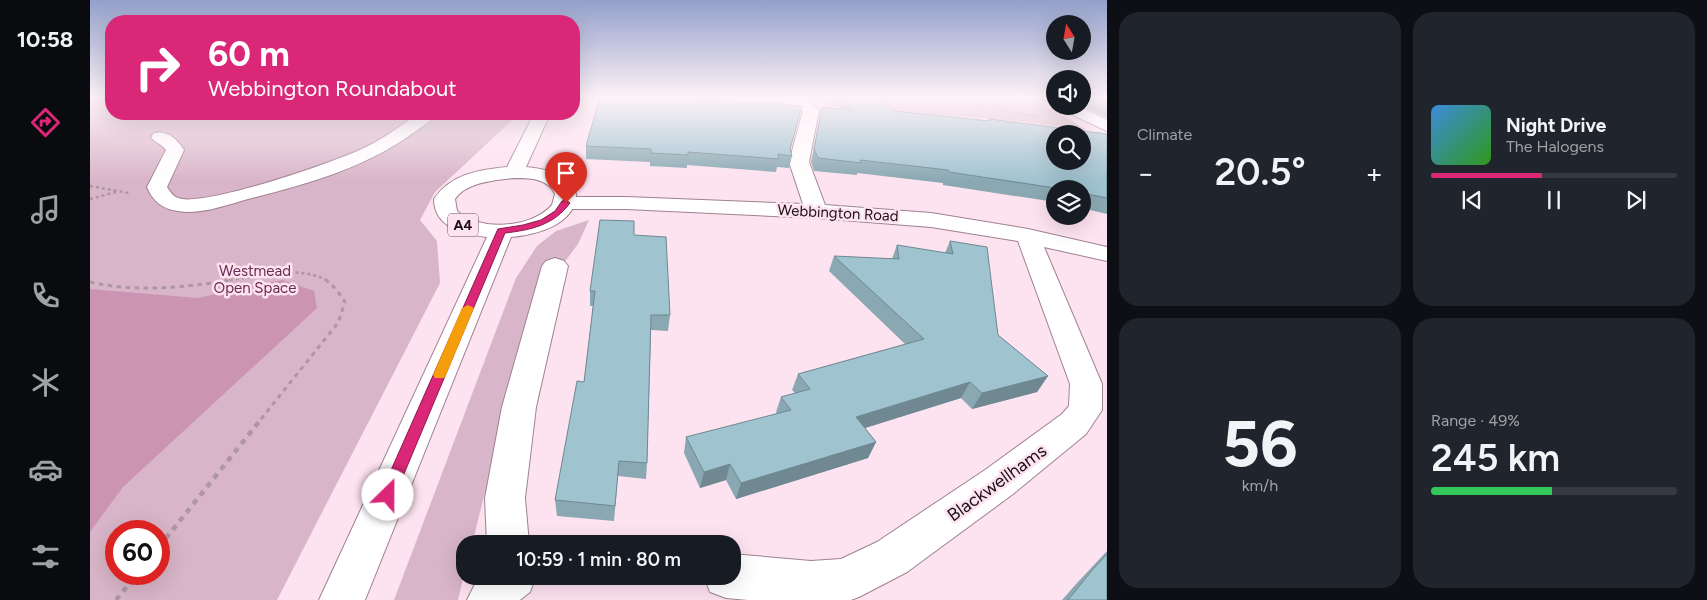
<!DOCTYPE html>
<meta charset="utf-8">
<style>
body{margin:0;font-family:Figtree,sans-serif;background:#20242c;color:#f1f3f6;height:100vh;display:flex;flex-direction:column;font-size:19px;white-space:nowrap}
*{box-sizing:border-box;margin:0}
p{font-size:16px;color:#9ea1a6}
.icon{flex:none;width:28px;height:28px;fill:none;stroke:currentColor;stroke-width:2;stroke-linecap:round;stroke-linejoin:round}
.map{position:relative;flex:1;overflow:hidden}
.panel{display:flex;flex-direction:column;gap:12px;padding:12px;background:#0d0f14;width:600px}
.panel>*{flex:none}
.top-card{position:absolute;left:15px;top:15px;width:475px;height:105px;border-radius:20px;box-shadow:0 5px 20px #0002;background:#db2777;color:#fff;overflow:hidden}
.needle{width:32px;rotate:349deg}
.buttons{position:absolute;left:956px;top:15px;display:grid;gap:10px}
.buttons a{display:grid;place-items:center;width:45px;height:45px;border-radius:50%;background:#171b24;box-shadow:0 5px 20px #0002;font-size:25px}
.speed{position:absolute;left:15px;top:520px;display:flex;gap:10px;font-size:25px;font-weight:700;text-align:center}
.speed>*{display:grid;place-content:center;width:65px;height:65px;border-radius:50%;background:#171b24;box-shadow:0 5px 20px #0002;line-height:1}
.speed .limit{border:8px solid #d22;background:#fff;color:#111}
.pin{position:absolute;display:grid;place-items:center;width:42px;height:42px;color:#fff;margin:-51px -21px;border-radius:50% 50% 50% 0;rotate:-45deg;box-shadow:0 0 5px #0007}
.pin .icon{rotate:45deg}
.me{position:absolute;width:55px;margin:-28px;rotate:23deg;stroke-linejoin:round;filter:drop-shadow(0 0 4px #0008)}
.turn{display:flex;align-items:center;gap:18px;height:105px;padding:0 20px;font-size:22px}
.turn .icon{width:65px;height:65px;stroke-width:2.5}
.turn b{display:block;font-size:35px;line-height:42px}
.big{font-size:38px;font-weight:600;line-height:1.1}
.panel .card{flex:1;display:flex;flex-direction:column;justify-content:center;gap:8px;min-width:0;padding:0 18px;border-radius:20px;background:#20242c}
.panel .dial{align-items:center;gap:0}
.dial b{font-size:65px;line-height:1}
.song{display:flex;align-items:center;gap:15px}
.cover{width:60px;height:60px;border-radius:8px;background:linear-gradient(135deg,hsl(210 70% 55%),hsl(110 70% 35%))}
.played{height:5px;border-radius:2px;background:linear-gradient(90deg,#db2777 45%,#363941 45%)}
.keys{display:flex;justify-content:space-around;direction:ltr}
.heat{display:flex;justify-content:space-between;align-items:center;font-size:28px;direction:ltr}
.charge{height:8px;border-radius:4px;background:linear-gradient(90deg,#34c759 49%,#363941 0)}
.panel .tiles{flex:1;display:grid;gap:12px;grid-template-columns:repeat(2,1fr)}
.trip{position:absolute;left:366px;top:535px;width:285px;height:50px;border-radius:20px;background:#171b24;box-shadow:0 5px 20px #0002;font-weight:600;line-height:50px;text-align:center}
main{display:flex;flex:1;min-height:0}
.tab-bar{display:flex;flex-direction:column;width:90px;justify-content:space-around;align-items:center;background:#090b0e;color:#9ea1a6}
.tab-bar .icon{width:35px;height:35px}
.tab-bar .on{color:#db2777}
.tab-bar b{font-size:22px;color:#f1f3f6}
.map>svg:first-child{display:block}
</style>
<main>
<nav class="tab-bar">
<b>10:58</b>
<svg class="icon on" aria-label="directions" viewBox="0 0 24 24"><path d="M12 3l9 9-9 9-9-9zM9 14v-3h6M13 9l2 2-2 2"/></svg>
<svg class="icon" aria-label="music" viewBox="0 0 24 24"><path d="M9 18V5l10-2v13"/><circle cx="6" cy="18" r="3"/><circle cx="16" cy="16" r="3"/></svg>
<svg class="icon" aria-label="phone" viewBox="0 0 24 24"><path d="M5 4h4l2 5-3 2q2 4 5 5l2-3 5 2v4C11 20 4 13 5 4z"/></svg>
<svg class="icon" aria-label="climate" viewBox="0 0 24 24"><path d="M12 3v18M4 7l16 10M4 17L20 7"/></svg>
<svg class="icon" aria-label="car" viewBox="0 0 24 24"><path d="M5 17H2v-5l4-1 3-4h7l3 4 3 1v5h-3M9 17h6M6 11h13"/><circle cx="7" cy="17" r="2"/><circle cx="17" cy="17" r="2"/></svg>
<svg class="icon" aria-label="filters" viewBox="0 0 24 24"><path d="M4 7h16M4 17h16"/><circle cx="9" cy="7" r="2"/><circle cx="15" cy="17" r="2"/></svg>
</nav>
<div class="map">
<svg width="1017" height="600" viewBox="0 0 1017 600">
<rect width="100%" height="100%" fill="#fde2f0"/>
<path fill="#d8b5c8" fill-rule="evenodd" d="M0 97H21V114H429L345 192 330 220 347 241 350 283 187 600H0ZM26 531H69V574H26Z
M719 97H940L997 130 924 121 736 105Z
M499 220 488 244 464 276 417 405 382 544H375V570L368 600H304L426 278 447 246 466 231Z"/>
<path fill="#cb94b2" d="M192 280 224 291 227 308 33 487 0 532V289L108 298Z"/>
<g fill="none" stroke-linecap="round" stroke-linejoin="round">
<defs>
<path id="minor" d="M662 97C683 95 716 91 729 110L719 162 735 205 841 213 938 229 1017 247V261L954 247 1012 384V410L996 434 923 494 817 572 769 597 761 600H658L636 598 620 592 614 576H642V554L721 561 751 559 787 542 895 470 972 414 979 406 980 384 928 241 841 227 726 218 536 209H476L468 208 465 203 468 198 476 197H536L713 204 699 162 713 111C699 99 681 104 665 100Z
M968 106H989L1017 120V131L970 109Z
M328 114H346C341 121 333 126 326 131 276 168 217 184 158 199 136 205 111 215 88 211 72 209 63 201 57 187L76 150C72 144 65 143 61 137L64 133C78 130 87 139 94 150L77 187C80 192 83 196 88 198 112 208 249 161 276 147 295 138 311 125 328 114Z
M465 258 474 261 478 266 446 407 435 498 439 544H397L395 498 412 407 452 266 456 261Z
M389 576H446L440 592 430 600H377Z"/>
<path id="major" d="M444 114H460L436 167C457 169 476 174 486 194 486 225 445 235 421 237L275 600H229L397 237C374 234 344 228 344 199 361 174 388 170 417 167ZM424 178C438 178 458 178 465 194L462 205C442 228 390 232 367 211L365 199C376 182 406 180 424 178Z"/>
</defs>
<use href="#minor" stroke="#9f8191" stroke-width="2"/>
<use href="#major" stroke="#9f8191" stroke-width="2"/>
<path stroke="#ad97a3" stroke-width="2" stroke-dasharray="2.5 2.5" stroke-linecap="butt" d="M797 97 844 99 950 117"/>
<path stroke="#ad97a3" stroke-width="2.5" stroke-dasharray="3 3" stroke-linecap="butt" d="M0 186 39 193
M0 199 26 192
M134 281C165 277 209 264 238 281"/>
<path stroke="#ad97a3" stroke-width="3" stroke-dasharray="4.5 4.5" stroke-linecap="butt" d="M0 282C48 293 95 287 143 280
M171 419 248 323 255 302 246 289 236 280"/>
<path stroke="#ad97a3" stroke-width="4.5" stroke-dasharray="5.5 5.5" stroke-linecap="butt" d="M69 547 172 418
M26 600 47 574"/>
<use href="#minor" fill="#fff" fill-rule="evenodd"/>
<use href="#major" fill="#fff" fill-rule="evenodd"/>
</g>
<path fill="#89a8b2" d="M742 97H790L804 111 898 121 899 119 1017 134V214L992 208V189H965V202L853 185V183L767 173V175L724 171 721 162 732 107 751 109Z
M992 97H1017V118L992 106Z
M709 117 700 150 702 156 699 168 687 167 686 172 597 165V168L560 166V162L496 159V146Z
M544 235 580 315 578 331 561 330 557 463 556 479 528 476 524 521 467 516 465 500 494 382 503 306H500V291Z
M860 241 908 335 958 376 947 392 882 409 871 398 775 428 786 442 778 458 646 499 636 480 610 488 594 453 596 437 687 414 686 412 691 397 705 393 702 390 708 374 815 344 739 271 744 256 802 259 807 245 855 253Z
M1017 551V600H972L987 583Z"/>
<path fill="#6f8891" d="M958 376 947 392 882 409 892 393Z
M880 382 871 398 759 433 766 417Z
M786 442 778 458 646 499 651 483Z
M640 464 636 480 610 488 614 472Z"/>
<path fill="#9fc3cf" stroke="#6f8891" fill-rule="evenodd" d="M510 97H574L712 106 700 149 702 156 688 154 689 159 598 152V155L561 153V149L496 146Z
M753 97H790L804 111 900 121 899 119 1017 134V198L992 193V189H972L859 172 858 170 770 160 771 163 728 158 724 149 732 107 763 110ZM965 134H992V161H965Z
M1003 97H1017V103Z
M510 220 544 221V235L576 237 580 315H561L557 463 529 461 525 506 465 500 487 381 494 382 505 291H500Z
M860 241 897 247 908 335 958 376 892 393 880 382 766 417 786 442 651 483 640 464 614 472 596 437 701 410 691 397 720 389 708 374 834 339 744 256 809 259 807 245 863 254Z
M1017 554V600H978L1004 568Z"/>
<linearGradient id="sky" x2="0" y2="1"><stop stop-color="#93a0ca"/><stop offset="0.54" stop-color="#fef2f8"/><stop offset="1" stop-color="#fef2f8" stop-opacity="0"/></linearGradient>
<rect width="1017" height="181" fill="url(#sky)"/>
<path fill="#db2777" stroke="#8e194d" d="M476 200 480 203C464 225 441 230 415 233L303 500 298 502 292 500 290 495 407 231 408 229 433 225 451 220 465 211 472 201Z"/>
<path fill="#f59e0b" d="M378 305 384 308 356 375 354 378H345L343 375 372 308Z"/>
<g text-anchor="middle" stroke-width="5" stroke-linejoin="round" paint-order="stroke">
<rect fill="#fde2f0" stroke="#5f4f57" stroke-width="1" x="358" y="213.5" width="30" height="23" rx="4"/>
<g font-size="14" font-weight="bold" fill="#1b1016">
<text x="373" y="230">A4</text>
</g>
<g font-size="15" fill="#1b1016" stroke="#fde2f0">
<text transform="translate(748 213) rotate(3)" y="5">Webbington Road</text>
</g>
<g font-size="15" fill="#6c2b53" stroke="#fde2f0">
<text x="165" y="276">Westmead<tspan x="165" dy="17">Open Space</tspan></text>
</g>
<g font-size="18" fill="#1b1016" stroke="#fde2f0">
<text transform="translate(907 483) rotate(-36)" y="6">Blackwellhams</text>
</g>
</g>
</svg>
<div class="buttons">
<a><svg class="needle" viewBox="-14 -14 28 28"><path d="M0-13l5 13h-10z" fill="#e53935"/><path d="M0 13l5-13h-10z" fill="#9ea1a6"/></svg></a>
<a><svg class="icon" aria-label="sound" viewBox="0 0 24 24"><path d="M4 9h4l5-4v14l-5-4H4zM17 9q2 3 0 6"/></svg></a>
<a><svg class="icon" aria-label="search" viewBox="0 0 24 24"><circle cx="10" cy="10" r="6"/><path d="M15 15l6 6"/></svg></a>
<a><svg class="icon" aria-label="layers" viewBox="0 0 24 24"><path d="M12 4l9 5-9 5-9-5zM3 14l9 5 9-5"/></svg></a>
</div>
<div class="speed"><div class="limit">60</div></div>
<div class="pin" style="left:476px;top:203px;background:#d93025"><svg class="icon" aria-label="arrive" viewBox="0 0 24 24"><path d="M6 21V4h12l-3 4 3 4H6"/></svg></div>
<svg class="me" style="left:298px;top:495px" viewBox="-20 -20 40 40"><circle r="19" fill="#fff"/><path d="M0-13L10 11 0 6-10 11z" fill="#db2777"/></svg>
<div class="trip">10:59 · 1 min · 80 m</div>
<div class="top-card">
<div class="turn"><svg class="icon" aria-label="right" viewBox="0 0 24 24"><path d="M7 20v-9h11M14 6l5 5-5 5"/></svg><div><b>60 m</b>Webbington Roundabout</div></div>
</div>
</div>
<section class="panel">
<div class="tiles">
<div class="card"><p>Climate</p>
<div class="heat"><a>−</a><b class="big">20.5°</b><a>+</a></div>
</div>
<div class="card">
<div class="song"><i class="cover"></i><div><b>Night Drive</b><p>The Halogens</p></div></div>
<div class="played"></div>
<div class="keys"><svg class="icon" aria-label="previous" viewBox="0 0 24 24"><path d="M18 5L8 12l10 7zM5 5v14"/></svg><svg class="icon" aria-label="pause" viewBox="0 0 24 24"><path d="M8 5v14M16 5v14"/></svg><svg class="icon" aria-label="next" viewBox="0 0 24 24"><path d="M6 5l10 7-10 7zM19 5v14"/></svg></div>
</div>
<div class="card dial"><b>56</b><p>km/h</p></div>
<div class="card"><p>Range · 49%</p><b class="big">245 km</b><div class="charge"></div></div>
</div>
</section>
</main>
